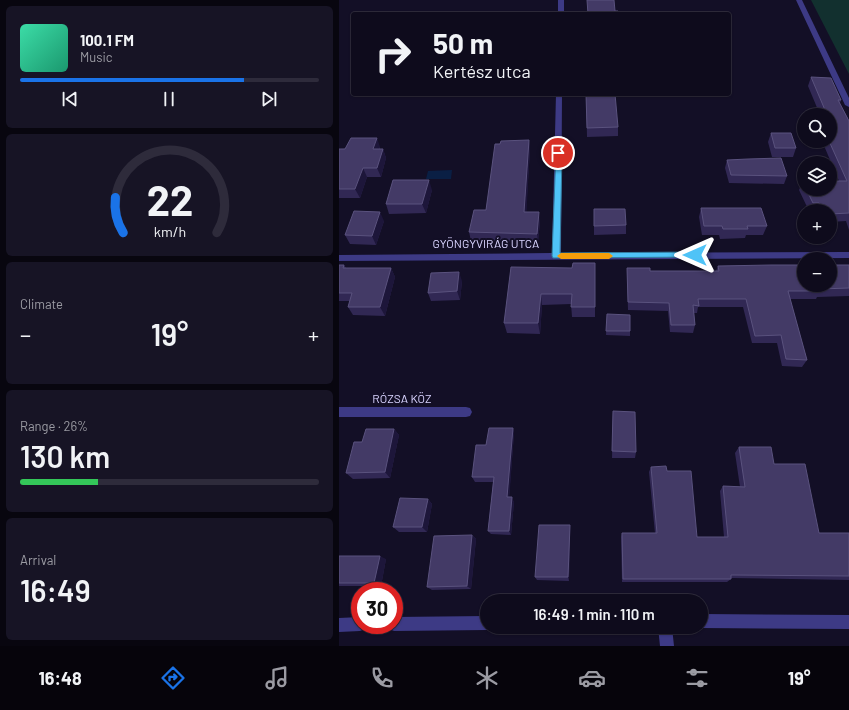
<!DOCTYPE html>
<meta charset="utf-8">
<style>
body{margin:0;font-family:Barlow,sans-serif;background:#171425;color:#f1f3f6;height:100vh;display:flex;flex-direction:column;font-size:15px;white-space:nowrap}
*{box-sizing:border-box;margin:0}
p{font-size:13px;color:#9b9ba3}
.icon{flex:none;width:22px;height:22px;fill:none;stroke:currentColor;stroke-width:2;stroke-linecap:round;stroke-linejoin:round}
.map{position:relative;flex:1;overflow:hidden}
.side{display:flex;flex-direction:column;gap:6px;padding:6px;background:#08060f;width:339px}
.side>*{flex:none}
.banner{position:absolute;left:12px;top:12px;width:380px;height:84px;border-radius:4px;box-shadow:0 1px 3px #0004,0 0 0 1px #2e2b3b;background:#0e0b1c;color:#f1f3f6;overflow:hidden}
.controls{position:absolute;left:458px;top:108px;display:grid;gap:8px}
.controls a{display:grid;place-items:center;width:40px;height:40px;border-radius:50%;background:#0e0b1c;box-shadow:0 1px 3px #0004,0 0 0 1px #2e2b3b;font-size:20px}
.speed{position:absolute;left:12px;top:582px;display:flex;gap:8px;font-size:20px;font-weight:700;text-align:center}
.speed>*{display:grid;place-content:center;width:52px;height:52px;border-radius:50%;background:#0e0b1c;box-shadow:0 1px 3px #0004,0 0 0 1px #2e2b3b;line-height:1}
.speed .limit{border:6px solid #d22;background:#fff;color:#111}
.pin{position:absolute;display:grid;place-items:center;width:34px;height:34px;color:#fff;margin:-17px;border:2px solid #fff;border-radius:50%;box-shadow:0 1px 4px #0007}
.me{position:absolute;width:44px;margin:-22px;rotate:270deg;stroke-linejoin:round;filter:drop-shadow(0 0 3px #0008)}
.turn{display:flex;align-items:center;gap:14px;height:84px;padding:0 16px;font-size:18px}
.turn .icon{width:52px;height:52px;stroke-width:2.5}
.turn b{display:block;font-size:28px;line-height:34px}
.big{font-size:30px;font-weight:600;line-height:1.1}
.side .widget{flex:1;display:flex;flex-direction:column;justify-content:center;gap:6px;min-width:0;padding:0 14px;border-radius:6px;background:#171425}
.side .dial{align-items:center;gap:0}
.dial svg{height:104px;overflow:visible;fill:none;stroke:#2e2b3b;stroke-width:7;stroke-linecap:round;text-anchor:middle}
.dial text{fill:#f1f3f6;stroke:none}
.song{display:flex;align-items:center;gap:12px}
.cover{width:48px;height:48px;border-radius:6px;background:linear-gradient(135deg,hsl(160 70% 55%),hsl(160 70% 35%))}
.played{height:4px;border-radius:2px;background:linear-gradient(90deg,#1a73e8 75%,#2e2b3b 75%)}
.keys{display:flex;justify-content:space-around;direction:ltr}
.heat{display:flex;justify-content:space-between;align-items:center;font-size:22px;direction:ltr}
.charge{height:6px;border-radius:3px;background:linear-gradient(90deg,#34c759 26%,#2e2b3b 0)}
.trip{position:absolute;left:141px;top:594px;width:228px;height:40px;border-radius:20px;background:#0e0b1c;box-shadow:0 1px 3px #0004,0 0 0 1px #2e2b3b;font-weight:600;line-height:40px;text-align:center}
.dock{display:flex;height:64px;justify-content:space-around;align-items:center;background:#06040b;color:#9b9ba3}
.dock .icon{width:28px;height:28px}
.dock .current{color:#1a73e8}
.dock b{font-size:18px;color:#f1f3f6}
main{display:flex;flex:1;min-height:0}
.map>svg:first-child{display:block}
</style>
<main>
<section class="side">
<div class="widget">
<div class="song"><i class="cover"></i><div><b>100.1 FM</b><p>Music</p></div></div>
<div class="played"></div>
<div class="keys"><svg class="icon" aria-label="previous" viewBox="0 0 24 24"><path d="M18 5L8 12l10 7zM5 5v14"/></svg><svg class="icon" aria-label="pause" viewBox="0 0 24 24"><path d="M8 5v14M16 5v14"/></svg><svg class="icon" aria-label="next" viewBox="0 0 24 24"><path d="M6 5l10 7-10 7zM19 5v14"/></svg></div>
</div>
<div class="widget dial"><svg viewBox="0 0 100 80">
<path d="M14 69A42 42 0 1 1 86 69"/>
<path d="M14 69A42 42 0 0 1 8 42" stroke="#1a73e8"/>
<text x="50" y="56" font-size="32" font-weight="700">22</text>
<text x="50" y="72" font-size="11">km/h</text>
</svg></div>
<div class="widget"><p>Climate</p>
<div class="heat"><a>−</a><b class="big">19°</b><a>+</a></div>
</div>
<div class="widget"><p>Range · 26%</p><b class="big">130 km</b><div class="charge"></div></div>
<div class="widget"><p>Arrival</p><b class="big">16:49</b></div>
</section>
<div class="map">
<svg width="510" height="646" viewBox="0 0 510 646">
<rect width="100%" height="100%" fill="#130f26"/>
<path fill="#12302f" d="M472 0H510V74Z"/>
<path fill="#0a1f44" d="M113 170 112 179H87L89 171Z"/>
<g fill="none" stroke-linecap="round" stroke-linejoin="round">
<path fill="#3d3a85" fill-rule="evenodd" d="M219 0H225V14H219Z
M457 0H463L510 98V107L506 105Z
M217 94H223L222 253 510 252V258L0 261V255L213 253Z
M0 407H127L131 408 133 412 131 416 127 417H0Z
M362 614 510 615V629L362 628 360 627H362Z
M148 616V627H153L148 630 55 631 50 629 48 625H55V617Z
M21 617V625H28L26 629 21 631 0 632V618Z
M319 627H333L335 646H321Z"/>
</g>
<path fill="#312854" d="M472 77 502 100 501 103 510 121V230L507 221 491 222V211H470L460 190 464 181H465V189H491L500 181 483 141H491V115H474L476 110H479L469 86Z
M247 94 279 127V136L248 137Z
M432 133 457 148 454 157H433L429 142Z
M190 140 191 149 187 212 201 221 199 242 132 241 130 232 147 210 161 144Z
M41 147V149H44L47 158 42 177H28L21 198H0V149Z
M388 160 448 176 445 184 390 183 386 168Z
M93 190 87 213 50 214 47 204Z
M362 208 428 226 424 235H407L406 238 381 239 380 235H363L360 217Z
M255 209 287 225V234L255 235Z
M45 221 37 245 11 244 6 235Z
M256 263V317H233L232 304 203 305 201 334 168 333 165 323 233 268Z
M0 265H5L7 268H52L56 277 46 316 14 315 9 307 11 301H0Z
M510 265V296L478 297 477 299H451L468 360 463 367 443 366 438 343H413L404 307H359L358 313H355L356 325 354 333 331 332 329 311 289 310 288 276V268L311 271H377L379 266Z
M123 281 121 300 92 301 89 293Z
M268 314 291 331V336L267 335Z
M274 411 297 452 296 458H273Z
M174 428 175 433 170 497 175 502 172 535 152 534 149 531 154 482H136L133 477 147 445Z
M55 429 60 435 51 478 14 479 7 473 23 442Z
M400 447 435 464 480 533H510V580L392 578V579L388 582H283L282 537 283 533H316L310 472 312 467 328 471 358 537H385L381 491 384 486 401 487 396 453Z
M89 499 93 504 88 532H60L54 527Z
M231 530 230 581 198 580 196 577Z
M133 535 137 539 132 589 93 590 88 587Z
M0 556 47 559 42 586H0Z"/>
<path fill="#1d163a" d="M38 138 41 147 37 158 34 149Z
M190 140 191 149 187 221 185 212Z
M44 149 47 158 42 177 38 168Z
M24 168 28 177 21 198 16 189Z
M90 180 93 190 87 213 83 204Z
M41 212 45 221 37 245 33 236Z
M200 212 201 221 199 242 198 234Z
M52 268 56 277 46 316 41 307Z
M120 272 123 281 121 300 118 291Z
M202 294 203 305 201 334 199 323Z
M174 428 175 433 170 502 168 497Z
M55 429 60 435 51 478 46 472Z
M173 497 175 502 172 535 170 531Z
M89 499 93 504 88 532 83 527Z
M231 525V530L230 581 229 577Z
M133 535 137 539 132 589 128 586Z
M41 556 47 559 42 586 35 583Z"/>
<path fill="#433a66" stroke="#5a527e" d="M248 0H275L276 11H279L280 14H249Z
M472 77 492 78 502 100H499L510 121V213L491 214V211H484L480 203H474L467 189H491V181H508L490 141H491V115H478L476 110H486Z
M247 94H276L279 127 248 128Z
M432 133H452L457 148H436Z
M12 138H38L34 149H44L38 168H24L16 189H0V149H6Z
M190 140 185 212H200L198 234 130 232 135 210H147L156 144H161L162 141Z
M442 158 448 176 392 175 388 160 409 159Z
M54 180H90L83 204H47Z
M362 208H422L428 226H408L409 229H384L383 226H365Z
M255 209H286L287 225 255 226Z
M15 211 41 212 33 236 6 235Z
M234 263H256V307H232L233 294H202L199 323H165L172 267 233 268Z
M0 265H5L4 268H52L41 307H9L13 293H0Z
M432 265H465V285H491V265H510V288L481 289 482 291H449L468 360 447 359 442 335 416 336 407 299H359L360 306 354 305 356 325H332L330 303 289 302 288 268H311V271H380L379 266Z
M120 272 118 291 89 293 92 273Z
M268 314 291 315V331H267Z
M274 411 296 412 297 452 273 451Z
M150 428H174L168 497H173L170 531H149L155 477H133L137 445H147Z
M27 429H55L46 472 7 473 15 442H23Z
M400 447H432L435 464H466L480 533H510V576L392 575V579H284L283 533H318L312 467 327 466 328 471H352L358 537H389L384 486 406 487Z
M61 498 89 499 83 527H54Z
M200 525H231L229 577H196Z
M133 535 128 586 88 587 95 536Z
M0 556H41L35 583H0Z"/>
<path fill="#4fc3f7" stroke="#337fa1" d="M217 151H219L223 153 221 253 356 252 360 255 359 257 214 258 213 256Z"/>
<path fill="#f59e0b" d="M222 253H270L274 256 270 259H222L218 256Z"/>
<g text-anchor="middle" stroke-width="4" stroke-linejoin="round" paint-order="stroke">
<g font-size="12" fill="#d9d4ff" stroke="#130f26">
<text x="147" y="248">GYÖNGYVIRÁG UTCA</text>
<text x="63" y="403">RÓZSA KÖZ</text>
</g>
</g>
</svg>
<div class="controls">
<a><svg class="icon" aria-label="search" viewBox="0 0 24 24"><circle cx="10" cy="10" r="6"/><path d="M15 15l6 6"/></svg></a>
<a><svg class="icon" aria-label="layers" viewBox="0 0 24 24"><path d="M12 4l9 5-9 5-9-5zM3 14l9 5 9-5"/></svg></a>
<a>+</a>
<a>−</a>
</div>
<div class="speed"><div class="limit">30</div></div>
<div class="pin" style="left:219px;top:153px;background:#d93025"><svg class="icon" aria-label="arrive" viewBox="0 0 24 24"><path d="M6 21V4h12l-3 4 3 4H6"/></svg></div>
<svg class="me" style="left:356px;top:255px" viewBox="-20 -20 40 40"><path d="M0-17L14 15 0 8-14 15z" fill="#4fc3f7" stroke="#fff" stroke-width="4"/></svg>
<div class="trip">16:49 · 1 min · 110 m</div>
<div class="banner">
<div class="turn"><svg class="icon" aria-label="right" viewBox="0 0 24 24"><path d="M7 20v-9h11M14 6l5 5-5 5"/></svg><div><b>50 m</b>Kertész utca</div></div>
</div>
</div>
</main>
<nav class="dock">
<b>16:48</b>
<svg class="icon current" aria-label="directions" viewBox="0 0 24 24"><path d="M12 3l9 9-9 9-9-9zM9 14v-3h6M13 9l2 2-2 2"/></svg>
<svg class="icon" aria-label="music" viewBox="0 0 24 24"><path d="M9 18V5l10-2v13"/><circle cx="6" cy="18" r="3"/><circle cx="16" cy="16" r="3"/></svg>
<svg class="icon" aria-label="phone" viewBox="0 0 24 24"><path d="M5 4h4l2 5-3 2q2 4 5 5l2-3 5 2v4C11 20 4 13 5 4z"/></svg>
<svg class="icon" aria-label="climate" viewBox="0 0 24 24"><path d="M12 3v18M4 7l16 10M4 17L20 7"/></svg>
<svg class="icon" aria-label="car" viewBox="0 0 24 24"><path d="M5 17H2v-5l4-1 3-4h7l3 4 3 1v5h-3M9 17h6M6 11h13"/><circle cx="7" cy="17" r="2"/><circle cx="17" cy="17" r="2"/></svg>
<svg class="icon" aria-label="filters" viewBox="0 0 24 24"><path d="M4 7h16M4 17h16"/><circle cx="9" cy="7" r="2"/><circle cx="15" cy="17" r="2"/></svg>
<b>19°</b>
</nav>
